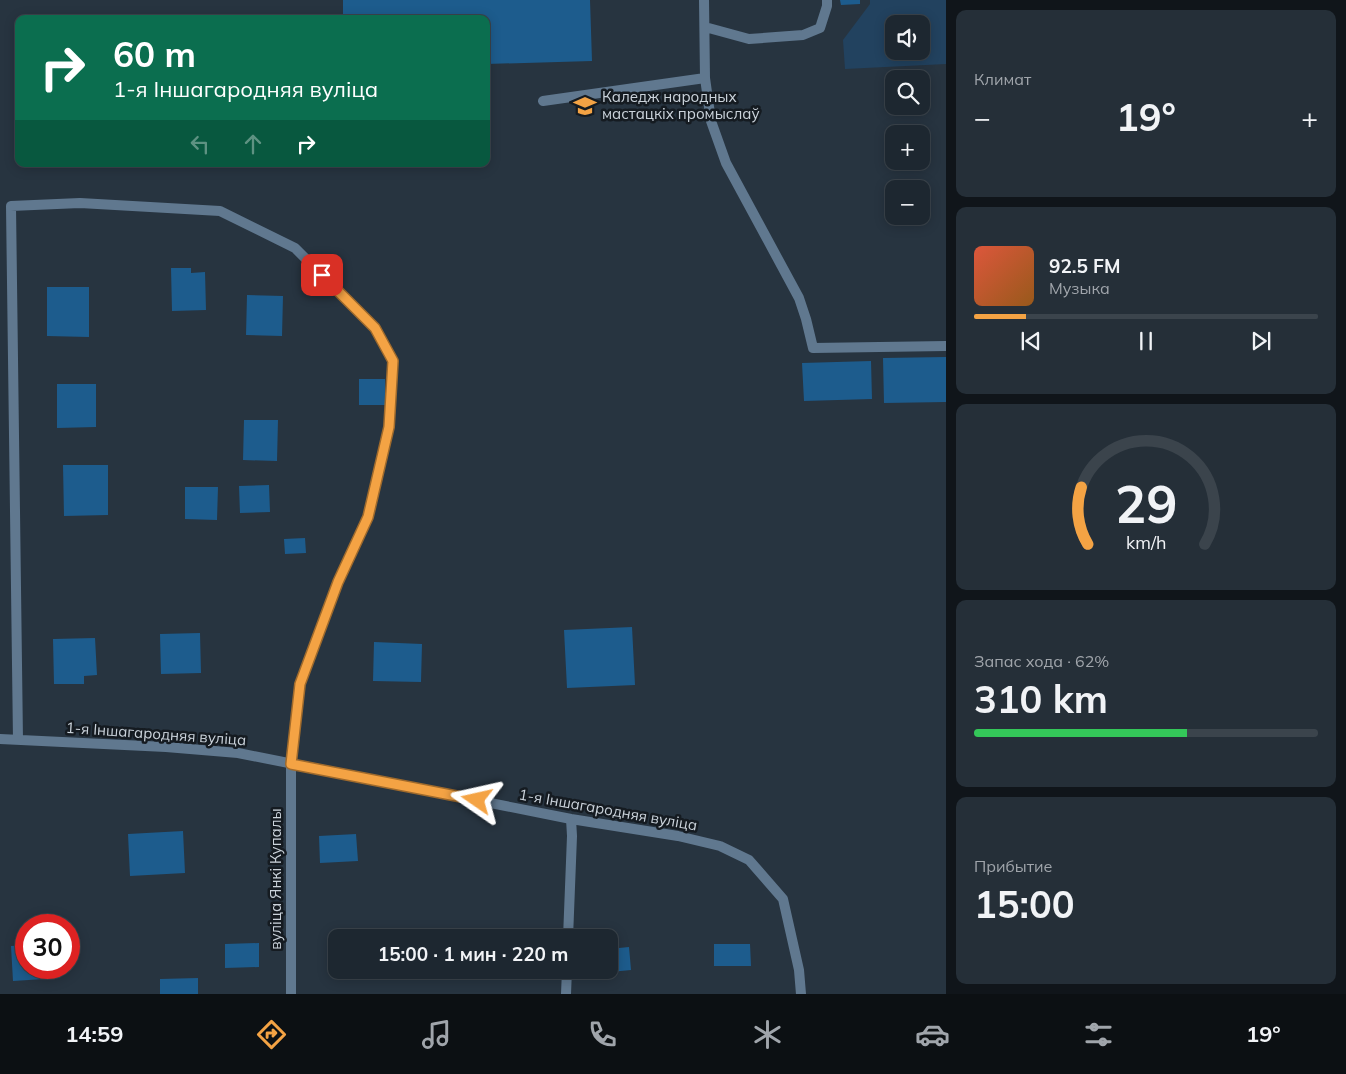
<!DOCTYPE html>
<html lang="ru">
<meta charset="utf-8">
<style>
body{margin:0;font-family:Mulish,sans-serif;background:#252f38;color:#f1f3f6;height:100vh;display:flex;flex-direction:column;font-size:19px;white-space:nowrap}
*{box-sizing:border-box;margin:0}
p{font-size:16px;color:#a0a5ab}
.icon{flex:none;width:28px;height:28px;fill:none;stroke:currentColor;stroke-width:2;stroke-linecap:round;stroke-linejoin:round}
.map{position:relative;flex:1;overflow:hidden}
.side{display:flex;flex-direction:column;gap:10px;padding:10px;background:#10151a;width:400px}
.side>*{flex:none}
.hud{position:absolute;left:15px;top:15px;width:475px;height:152px;border-radius:10px;box-shadow:0 2px 12px #0003,0 0 0 1px #3b444c;background:#0b6e4f;color:#fff;overflow:hidden}
.fabs{position:absolute;left:885px;top:15px;display:grid;gap:10px}
.fabs a{display:grid;place-items:center;width:45px;height:45px;border-radius:10px;background:#1d2730;box-shadow:0 2px 12px #0003,0 0 0 1px #3b444c;font-size:25px}
.speed{position:absolute;left:15px;top:914px;display:flex;gap:10px;font-size:25px;font-weight:700;text-align:center}
.speed>*{display:grid;place-content:center;width:65px;height:65px;border-radius:50%;background:#1d2730;box-shadow:0 2px 12px #0003,0 0 0 1px #3b444c;line-height:1}
.speed .limit{border:8px solid #d22;background:#fff;color:#111}
.pin{position:absolute;display:grid;place-items:center;width:42px;height:42px;color:#fff;margin:-21px;border-radius:10px;box-shadow:0 2px 8px #0006}
.me{position:absolute;width:55px;margin:-28px;rotate:281deg;stroke-linejoin:round;filter:drop-shadow(0 0 4px #0008)}
.turn{display:flex;align-items:center;gap:18px;height:105px;padding:0 15px;font-size:22px}
.turn .icon{width:65px;height:65px;stroke-width:2.5}
.turn b{display:block;font-size:35px;line-height:42px}
.lanes{display:flex;align-items:center;height:48px;padding:0 15px;background:#0003;justify-content:center;gap:25px;direction:ltr}
.lanes .off{opacity:.35}
.big{font-size:38px;font-weight:700;line-height:1.1}
.side .widget{flex:1;display:flex;flex-direction:column;justify-content:center;gap:8px;min-width:0;padding:0 18px;border-radius:10px;background:#252f38}
.side .dial{align-items:center;gap:0}
.dial svg{height:130px;overflow:visible;fill:none;stroke:#3b444c;stroke-width:7;stroke-linecap:round;text-anchor:middle}
.dial text{fill:#f1f3f6;stroke:none}
.song{display:flex;align-items:center;gap:15px}
.cover{width:60px;height:60px;border-radius:8px;background:linear-gradient(135deg,hsl(10 70% 55%),hsl(30 70% 35%))}
.played{height:5px;border-radius:2px;background:linear-gradient(90deg,#f4a344 15%,#3b444c 15%)}
.keys{display:flex;justify-content:space-around;direction:ltr}
.heat{display:flex;justify-content:space-between;align-items:center;font-size:28px;direction:ltr}
.charge{height:8px;border-radius:4px;background:linear-gradient(90deg,#34c759 62%,#3b444c 0)}
.trip{position:absolute;left:328px;top:929px;width:290px;height:50px;border-radius:10px;background:#1d2730;box-shadow:0 2px 12px #0003,0 0 0 1px #3b444c;font-weight:700;line-height:50px;text-align:center}
.tabs{display:flex;height:80px;justify-content:space-around;align-items:center;background:#0c1013;color:#a0a5ab}
.tabs .icon{width:35px;height:35px}
.tabs .selected{color:#f4a344}
.tabs b{font-size:22px;color:#f1f3f6}
main{display:flex;flex:1;min-height:0}
.map>svg:first-child{display:block}
</style>
<main>
<div class="map">
<svg width="946" height="994" viewBox="0 0 946 994">
<rect width="100%" height="100%" fill="#273440"/>
<path fill="#22425f" fill-rule="evenodd" d="M870 0H946V64L845 69 843 40 870 4ZM894 24H921V51H894Z"/>
<path fill="#1d5c8d" d="M343 0H590L592 61 486 64V19H343Z
M840 0H860V4L841 5Z
M171 268H191V273L205 272 206 310 172 311Z
M47 287H89V337L47 336Z
M247 295 283 296 282 336 246 335Z
M946 357V402L884 403 883 358Z
M871 361 872 399 804 401 802 363Z
M359 379H385V405H359Z
M57 384H96V427L57 428Z
M244 420H278L277 461 243 460Z
M63 465H108V515L64 516Z
M269 485 270 512 240 513 239 486Z
M185 487H218L217 520 185 519Z
M305 538 306 553 285 554 284 539Z
M632 627 635 685 567 688 564 630Z
M200 633 201 673 161 674 160 634Z
M95 638 97 675 84 676V684H54L53 639Z
M374 642 422 644 421 682 373 681Z
M183 831 185 873 130 876 128 834Z
M356 834 358 861 320 863 319 836Z
M259 943V967L225 968V944Z
M714 944H750L751 966H714Z
M26 945V968H59L60 978 13 981 11 946Z
M629 947 631 970 590 974V970H609V949Z
M339 970H357V971L339 973Z
M198 978V994H160V979Z"/>
<g fill="none" stroke-linecap="round" stroke-linejoin="round">
<path stroke="#60788f" stroke-width="10" d="M704 0 705 78 711 121 726 163 799 298 806 319 813 348 946 346
M705 27 749 39 803 35 820 28 827 6V0
M543 101 705 78"/>
<path stroke="#60788f" stroke-width="10" d="M0 739 166 747 238 753 571 819 678 836 720 846 749 860 783 899 799 970 801 994
M18 740 11 206 80 203 220 211 295 248 375 328 393 361 389 427 368 517 338 582 300 684 291 764V994
M568 938 572 836 571 819
M566 994 567 970"/>
</g>
<g fill="none" stroke-linecap="round" stroke-linejoin="round">
<defs>
<path id="route" d="M322 275 375 328 393 361 389 427 368 517 338 582 300 684 291 764 477 800"/>
</defs>
<use href="#route" stroke="#9f6a2c" stroke-width="12"/>
<use href="#route" stroke="#f4a344" stroke-width="9"/>
</g>
<defs>
<symbol id="university-bare" viewBox="-9 -9 18 18"><path d="M0-5L7-2L0 1L-7-2ZM-4 1L0 2.5L4 1V4Q0 6-4 4Z" fill="#f4a344" stroke="#151b21" stroke-width="2.5" paint-order="stroke"/></symbol>
</defs>
<g fill-rule="evenodd">
<use href="#university-bare" x="569" y="90" width="32" height="32"/>
</g>
<g text-anchor="middle" stroke-width="5" stroke-linejoin="round" paint-order="stroke">
<g font-size="15" fill="#cbd3db" stroke="#151b21" text-anchor="start">
<text x="602" y="102">Каледж народных<tspan x="602" dy="17">мастацкіх промыслаў</tspan></text>
</g>
<g font-size="15" fill="#cbd3db" stroke="#151b21">
<text transform="translate(156 734) rotate(4)" y="5">1-я Іншагародняя вуліца</text>
<text transform="translate(608 810) rotate(10)" y="5">1-я Іншагародняя вуліца</text>
<text transform="translate(276 879) rotate(-90)" y="5">вуліца Янкі Купалы</text>
</g>
</g>
</svg>
<div class="fabs">
<a><svg class="icon" aria-label="sound" viewBox="0 0 24 24"><path d="M4 9h4l5-4v14l-5-4H4zM17 9q2 3 0 6"/></svg></a>
<a><svg class="icon" aria-label="search" viewBox="0 0 24 24"><circle cx="10" cy="10" r="6"/><path d="M15 15l6 6"/></svg></a>
<a>+</a>
<a>−</a>
</div>
<div class="speed"><div class="limit">30</div></div>
<div class="pin" style="left:322px;top:275px;background:#d93025"><svg class="icon" aria-label="arrive" viewBox="0 0 24 24"><path d="M6 21V4h12l-3 4 3 4H6"/></svg></div>
<svg class="me" style="left:477px;top:800px" viewBox="-20 -20 40 40"><path d="M0-17L14 15 0 8-14 15z" fill="#f4a344" stroke="#fff" stroke-width="4"/></svg>
<div class="trip">15:00 · 1 мин · 220 m</div>
<div class="hud">
<div class="turn"><svg class="icon" aria-label="right" viewBox="0 0 24 24"><path d="M7 20v-9h11M14 6l5 5-5 5"/></svg><div><b>60 m</b>1-я Іншагародняя вуліца</div></div>
<div class="lanes"><svg class="icon off" aria-label="left" viewBox="0 0 24 24"><path d="M17 20v-9H6M10 6l-5 5 5 5"/></svg><svg class="icon off" aria-label="ahead" viewBox="0 0 24 24"><path d="M12 20V5M6 11l6-6 6 6"/></svg><svg class="icon" aria-label="right" viewBox="0 0 24 24"><path d="M7 20v-9h11M14 6l5 5-5 5"/></svg></div>
</div>
</div>
<section class="side">
<div class="widget"><p>Климат</p>
<div class="heat"><a>−</a><b class="big">19°</b><a>+</a></div>
</div>
<div class="widget">
<div class="song"><i class="cover"></i><div><b>92.5 FM</b><p>Музыка</p></div></div>
<div class="played"></div>
<div class="keys"><svg class="icon" aria-label="previous" viewBox="0 0 24 24"><path d="M18 5L8 12l10 7zM5 5v14"/></svg><svg class="icon" aria-label="pause" viewBox="0 0 24 24"><path d="M8 5v14M16 5v14"/></svg><svg class="icon" aria-label="next" viewBox="0 0 24 24"><path d="M6 5l10 7-10 7zM19 5v14"/></svg></div>
</div>
<div class="widget dial"><svg viewBox="0 0 100 80">
<path d="M14 69A42 42 0 1 1 86 69"/>
<path d="M14 69A42 42 0 0 1 10 34" stroke="#f4a344"/>
<text x="50" y="56" font-size="32" font-weight="700">29</text>
<text x="50" y="72" font-size="11">km/h</text>
</svg></div>
<div class="widget"><p>Запас хода · 62%</p><b class="big">310 km</b><div class="charge"></div></div>
<div class="widget"><p>Прибытие</p><b class="big">15:00</b></div>
</section>
</main>
<nav class="tabs">
<b>14:59</b>
<svg class="icon selected" aria-label="directions" viewBox="0 0 24 24"><path d="M12 3l9 9-9 9-9-9zM9 14v-3h6M13 9l2 2-2 2"/></svg>
<svg class="icon" aria-label="music" viewBox="0 0 24 24"><path d="M9 18V5l10-2v13"/><circle cx="6" cy="18" r="3"/><circle cx="16" cy="16" r="3"/></svg>
<svg class="icon" aria-label="phone" viewBox="0 0 24 24"><path d="M5 4h4l2 5-3 2q2 4 5 5l2-3 5 2v4C11 20 4 13 5 4z"/></svg>
<svg class="icon" aria-label="climate" viewBox="0 0 24 24"><path d="M12 3v18M4 7l16 10M4 17L20 7"/></svg>
<svg class="icon" aria-label="car" viewBox="0 0 24 24"><path d="M5 17H2v-5l4-1 3-4h7l3 4 3 1v5h-3M9 17h6M6 11h13"/><circle cx="7" cy="17" r="2"/><circle cx="17" cy="17" r="2"/></svg>
<svg class="icon" aria-label="filters" viewBox="0 0 24 24"><path d="M4 7h16M4 17h16"/><circle cx="9" cy="7" r="2"/><circle cx="15" cy="17" r="2"/></svg>
<b>19°</b>
</nav>
